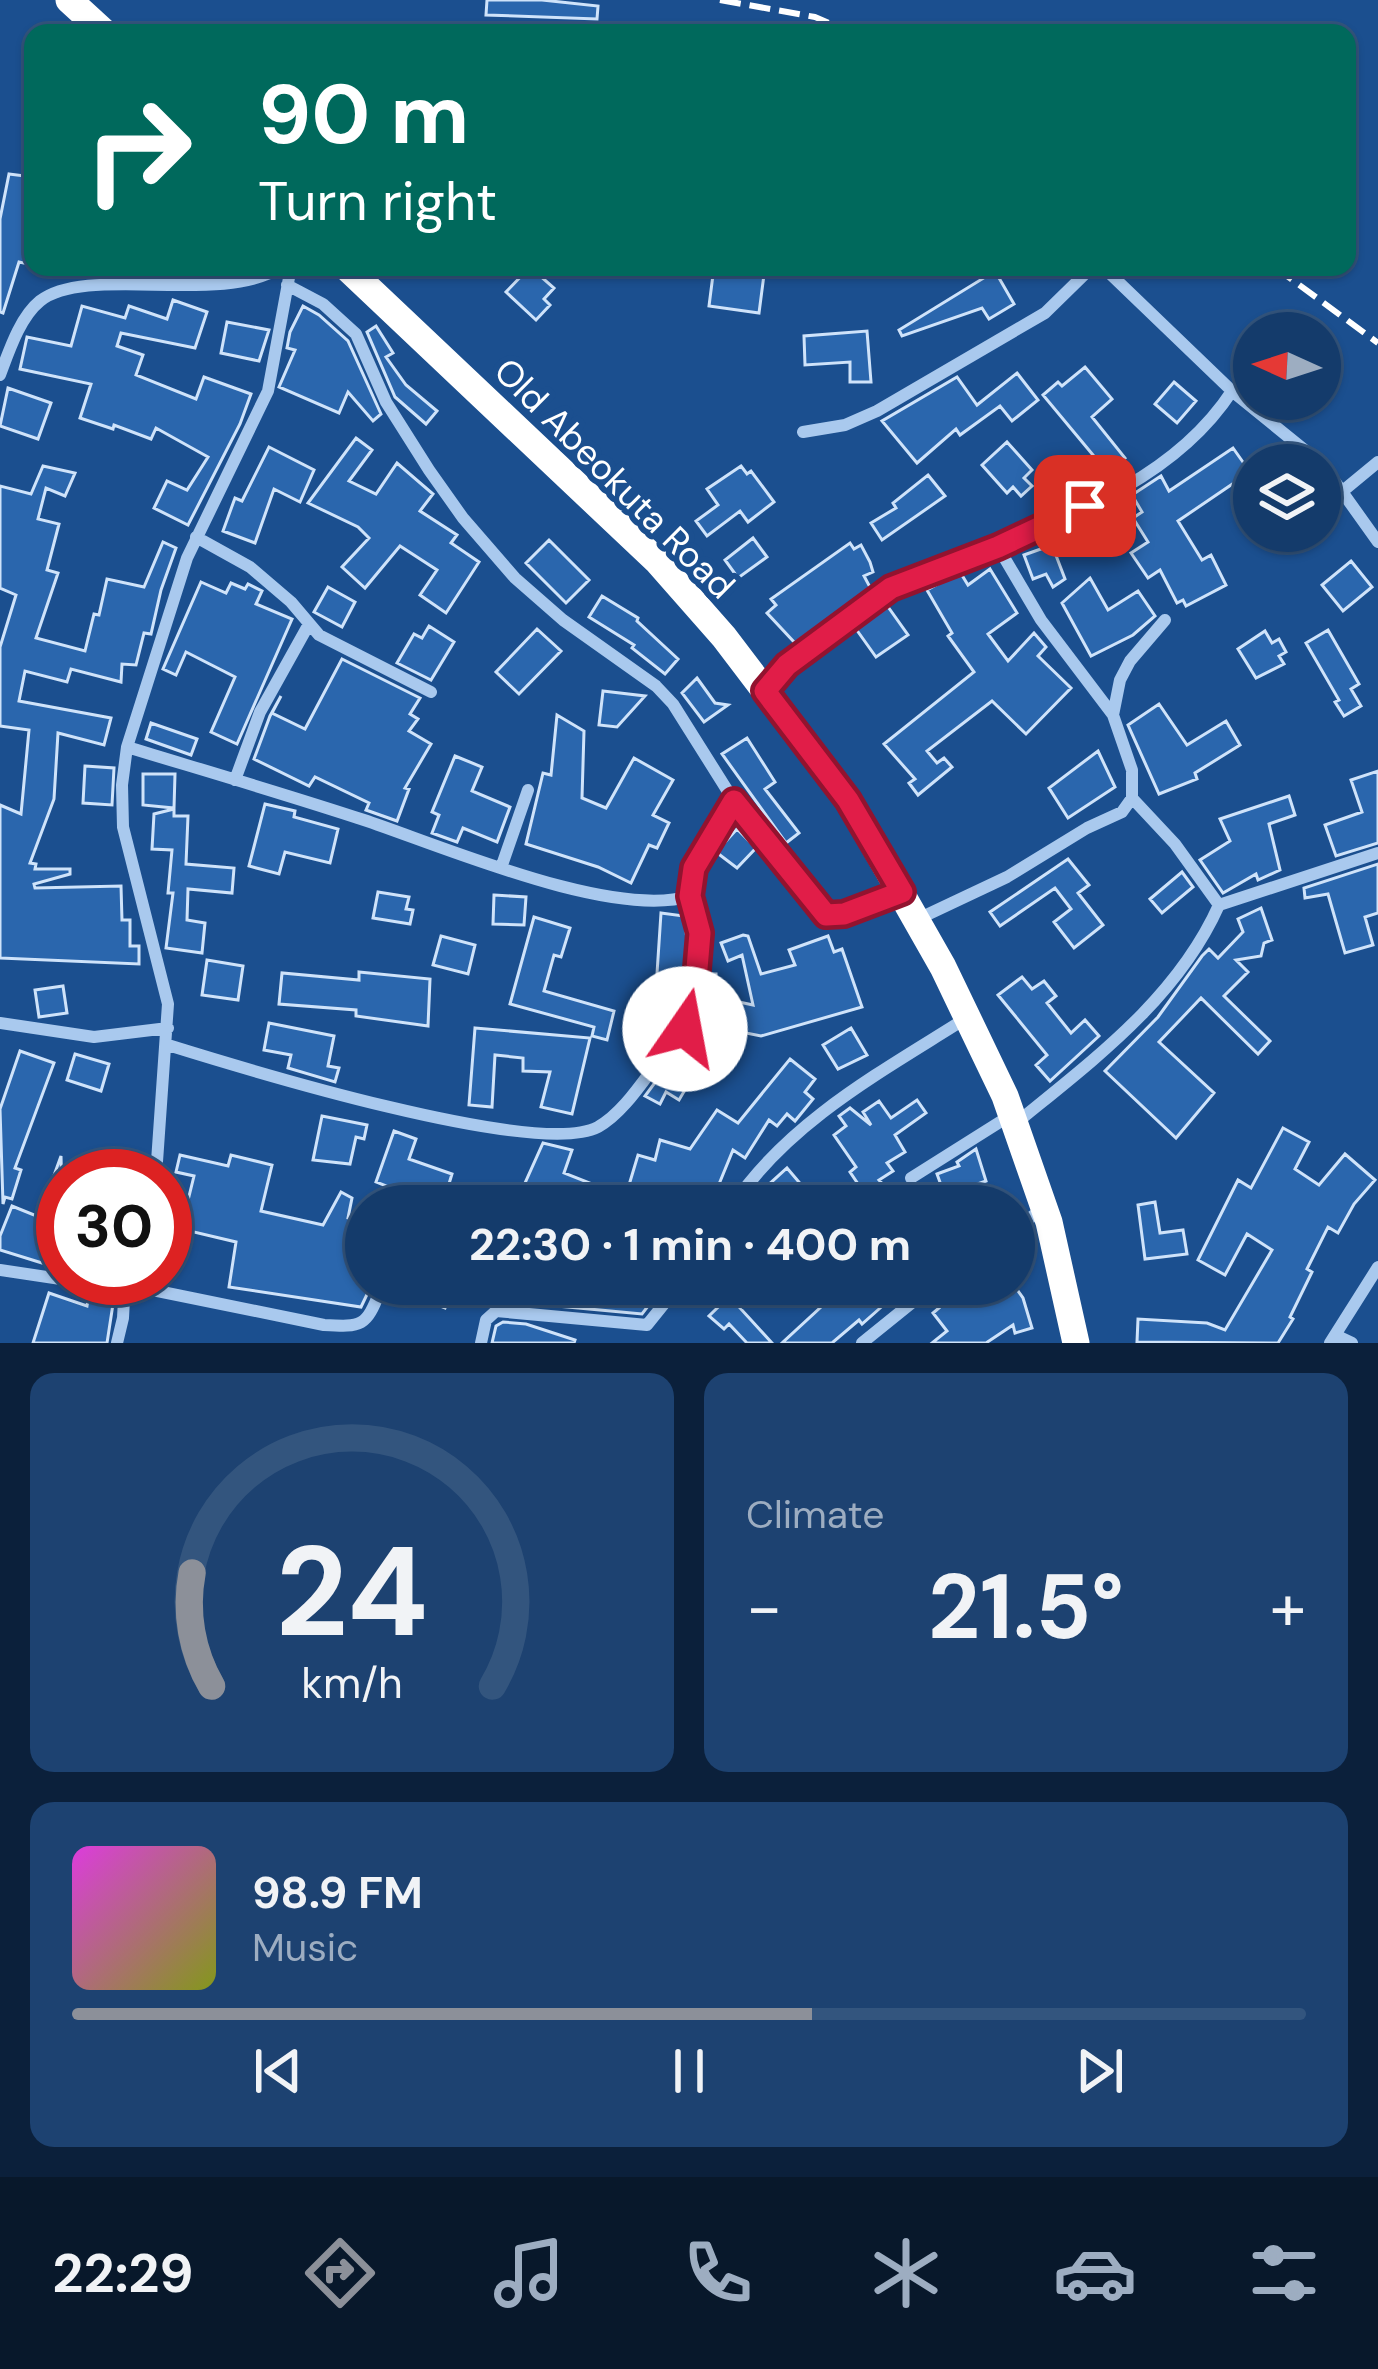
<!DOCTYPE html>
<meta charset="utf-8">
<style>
body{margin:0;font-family:"DM Sans",sans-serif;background:#1d4271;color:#f1f3f6;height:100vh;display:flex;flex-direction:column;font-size:45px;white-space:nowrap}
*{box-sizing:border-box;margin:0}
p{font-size:39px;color:#9dadc1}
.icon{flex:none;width:66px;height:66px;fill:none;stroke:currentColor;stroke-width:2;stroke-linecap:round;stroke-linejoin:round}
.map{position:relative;height:1343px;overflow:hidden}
.sheet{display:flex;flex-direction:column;gap:30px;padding:30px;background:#0b203b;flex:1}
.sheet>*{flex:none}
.hud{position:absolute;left:24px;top:24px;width:1332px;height:252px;border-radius:24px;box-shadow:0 3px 9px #0004,0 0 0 3px #33557e;background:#00695c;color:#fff;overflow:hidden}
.needle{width:78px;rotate:273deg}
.controls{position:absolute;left:1233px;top:312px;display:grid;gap:24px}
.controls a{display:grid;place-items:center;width:108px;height:108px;border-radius:50%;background:#143b6b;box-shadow:0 3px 9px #0004,0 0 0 3px #33557e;font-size:60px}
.speed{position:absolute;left:36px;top:1149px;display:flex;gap:24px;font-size:60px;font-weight:700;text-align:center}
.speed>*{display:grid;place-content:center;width:156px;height:156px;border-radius:50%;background:#143b6b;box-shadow:0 3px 9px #0004,0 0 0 3px #33557e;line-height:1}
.speed .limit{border:18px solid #d22;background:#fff;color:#111}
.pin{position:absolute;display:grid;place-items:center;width:102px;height:102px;color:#fff;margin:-51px;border-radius:24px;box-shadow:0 6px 18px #0006}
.me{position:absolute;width:132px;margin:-66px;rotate:12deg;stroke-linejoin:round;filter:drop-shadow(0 0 9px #0008)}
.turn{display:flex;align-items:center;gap:42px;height:252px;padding:0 36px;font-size:54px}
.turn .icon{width:156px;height:156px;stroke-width:2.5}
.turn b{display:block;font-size:84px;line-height:102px}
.big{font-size:90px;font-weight:700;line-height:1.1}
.sheet .widget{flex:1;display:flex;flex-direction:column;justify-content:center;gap:18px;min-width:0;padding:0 42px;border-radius:24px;background:#1d4271}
.sheet .dial{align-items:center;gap:0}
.dial svg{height:312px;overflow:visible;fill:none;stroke:#33557e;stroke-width:7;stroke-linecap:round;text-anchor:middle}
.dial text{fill:#f1f3f6;stroke:none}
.song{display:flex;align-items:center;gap:36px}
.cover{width:144px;height:144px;border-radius:18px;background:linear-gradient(135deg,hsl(300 70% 55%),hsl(70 70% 35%))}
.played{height:12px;border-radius:6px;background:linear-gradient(90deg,#8c9099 60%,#33557e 60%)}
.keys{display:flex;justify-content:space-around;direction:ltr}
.heat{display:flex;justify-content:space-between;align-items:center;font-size:66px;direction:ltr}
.sheet .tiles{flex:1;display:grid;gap:30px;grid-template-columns:1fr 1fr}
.widget:last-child{grid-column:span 2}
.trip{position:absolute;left:345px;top:1185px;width:690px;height:120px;border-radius:60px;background:#143b6b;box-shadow:0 3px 9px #0004,0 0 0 3px #33557e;font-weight:700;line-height:120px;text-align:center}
.tab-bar{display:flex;height:192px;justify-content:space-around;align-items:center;background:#08182b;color:#9dadc1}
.tab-bar .icon{width:84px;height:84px}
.tab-bar .on{color:#8c9099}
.tab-bar b{font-size:54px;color:#f1f3f6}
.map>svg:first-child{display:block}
</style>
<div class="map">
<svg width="1378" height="1343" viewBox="0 0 1378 1343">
<rect width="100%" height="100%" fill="#1b4f8f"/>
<path fill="#2a66ad" stroke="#cfe3fa" stroke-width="3" d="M487 0H542L598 6 597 19 486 15Z
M9 174 33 177V265L19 262 3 313 0 312V219Z
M530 267 554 288 544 299 550 305 536 320 506 292Z
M714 267H765L759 313 709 306Z
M995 271 1014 304 989 319 982 308 902 336 899 330Z
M173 300 207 312 195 348 121 333 117 346 143 355 136 375 196 399 204 377 251 394 240 424 188 525 154 508 167 481 187 490 208 457 156 428 151 439 114 425 113 429 80 418 91 384 20 369 27 337 71 346 82 306 125 318 129 306 167 319Z
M303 306 319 315 348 341 381 414 373 421 348 392 339 413 279 387 295 350 287 348 290 332Z
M227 322 269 330 259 361 221 353Z
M376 326 393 353 386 357 406 385 437 411 426 424 395 397 367 332Z
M867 331 871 382H850V362L805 365 804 336Z
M1085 367 1112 399 1092 417 1125 458 1108 473 1043 395 1058 382 1062 386Z
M1017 373 1038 400 1012 421 1000 406 960 435 956 429 917 463 882 421 957 377 977 405Z
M1174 382 1196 401 1177 423 1155 404Z
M8 388 51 403 38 439 0 426Z
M356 438 372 450 349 481 376 494 397 463 433 494 420 511 457 535 451 543 479 562 446 613 420 595 437 570 400 546 365 588 342 567 369 538 358 527 308 503Z
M1007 442 1032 470 1024 478 1032 486 1021 496 1013 487 1007 493 982 465Z
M269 447 314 470 300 502 274 489 255 543 223 531 235 498 242 501Z
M1233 448 1250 472 1178 521 1202 560 1211 555 1226 585 1186 606 1183 600 1177 603 1160 570 1148 578 1131 553 1148 542 1133 518 1142 512 1132 495 1161 476 1169 491Z
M43 466 75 473 65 496 46 488 38 519 59 524 47 570 58 573 36 638 85 651 94 614 99 615 107 579 144 587 163 542 176 548 161 590 151 634 144 633 136 665 122 664 121 682 71 669 67 682 25 671 19 701 111 718 104 745 58 733 54 799 30 863 36 864 35 869H70V874L34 884 35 888 121 886 122 920H130V946H139V964L0 958V805L21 814 29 730 0 726V647L16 595 0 588V486L31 494Z
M741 466 747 474 751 471 774 502 748 522 740 511 707 536 696 521 718 505 707 489Z
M928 475 945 496 882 540 871 523 896 508 893 503Z
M753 538 767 557 738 578 725 560Z
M549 540 589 580 566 603 526 563Z
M850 543 854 549 861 545 870 562 873 572 864 576 871 589 795 643 767 613 776 605 771 599Z
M1052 545 1065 579 1053 587 1046 574 1033 579 1024 555Z
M1351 561 1372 587 1343 611 1322 585Z
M990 569 1017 613 988 634 1008 661 1034 633 1046 647 1038 656 1071 688 1026 734 992 701 927 751 937 763 944 758 952 767 918 795 909 783 915 779 884 744 974 672 948 636 952 633 927 590 960 572 968 585Z
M1090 578 1108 610 1138 591 1155 616 1133 635 1091 656 1062 603Z
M201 582 226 593 231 583 245 589 248 584 262 591 256 604 292 619 237 744 211 732 235 677 186 652 176 675 163 669Z
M328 587 355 602 342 627 314 612Z
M602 596 638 618 637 621 678 659 665 674 632 648 634 645 589 617Z
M886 604 908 635 876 657 856 629 824 651Z
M429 626 454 642 431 680 397 663 414 634 422 638Z
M537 629 561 651 519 694 496 672Z
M1328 630 1359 684 1351 689 1361 706 1344 716 1335 702 1339 700 1306 643Z
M1265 631 1272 643 1279 639 1286 652 1279 656 1284 664 1256 678 1238 649Z
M342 659 420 698 410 714 418 719 409 731 431 744 405 788 409 789 397 821 366 810 369 803 315 777 309 786 254 759 270 716 281 696 272 713 305 729Z
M697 678 715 703 728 705 704 722 682 693Z
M603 691 645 696 617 727 599 725Z
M1159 704 1187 745 1226 721 1240 745 1195 773 1197 779 1159 794 1128 725Z
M557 715 584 731 582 798 606 808 634 758 673 780 653 815 669 823 657 848 649 845 631 883 598 867 526 844 543 773 551 775Z
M151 723 197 739 191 755 146 739Z
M747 738 775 782 765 789 799 833 786 843 722 754Z
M1098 751 1115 787 1068 818 1049 788Z
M455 756 482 767 472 791 510 807 497 842 463 828 457 842 432 833 439 815 432 812Z
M85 766 114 768 112 805 83 803Z
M1378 771V843L1336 856 1325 825 1362 812 1351 780Z
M143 774H175L174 808 143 805Z
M1289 796 1295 815 1269 824 1280 870 1258 880 1256 874 1223 893 1200 860 1230 841 1220 819Z
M265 804 295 811 294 817 338 829 330 863 285 852 279 874 249 866Z
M174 809V816H188L186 864 234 868 232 893 188 889 187 920 205 923 202 953 166 948 173 893H168L172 850 152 849 154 814Z
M737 829 756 848 737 868 716 852Z
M1068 859 1089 885 1078 893 1103 925 1074 948 1054 922 1071 909 1055 888 1000 926 990 912Z
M1378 864V913L1365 917 1373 945 1345 953 1328 894 1305 898 1304 888Z
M1182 872 1193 887 1162 913 1150 899Z
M378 892 409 897 406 909 413 910 410 924 373 918Z
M494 895 526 897 524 925 493 924Z
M1261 908 1272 940 1264 943 1261 956 1236 960 1248 972 1224 996 1270 1041 1258 1054 1201 998 1159 1042 1214 1093 1176 1138 1105 1071 1158 1017 1202 956 1209 949 1218 958 1243 932 1238 919Z
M661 913 684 916 688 947 685 998 676 999 671 1022 654 1019Z
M534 917 570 928 561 957 554 955 544 991 614 1011 607 1040 592 1036 594 1027 510 1004Z
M743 935 748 936 761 974 795 965 789 950 828 936 834 952 842 949 862 1007 761 1036 701 1024 709 974H716V997L753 1005 742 955 728 961 721 943Z
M441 936 475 945 468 974 433 965Z
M207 960 243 966 238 1000 202 995Z
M359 972 430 979 428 1026 356 1016V1010L279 1004 282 973 359 980Z
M1022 977 1032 989 1044 981 1056 996 1047 1003 1071 1033 1085 1020 1099 1036 1050 1081 1036 1065 1047 1055 998 995Z
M63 986 67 1013 39 1017 35 990Z
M269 1023 334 1036 328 1066 339 1068 335 1082 288 1068 291 1055 264 1050Z
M475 1028 590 1038 572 1114 541 1107 550 1072 523 1071V1058L495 1055 492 1107 469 1105Z
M851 1028 867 1055 838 1069 823 1045Z
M20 1051 54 1063 15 1168 21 1170 12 1199 5 1197 3 1204 0 1109Z
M75 1054 109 1064 101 1091 67 1080Z
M790 1059 815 1079 805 1092 813 1099 795 1121 787 1114 777 1126 769 1120 745 1158 733 1150 710 1206H664L667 1197 629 1185 638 1155 655 1160 660 1140 690 1149 717 1110 738 1123Z
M665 1069 689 1083 679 1100 666 1092 660 1104 645 1096Z
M917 1100 926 1113 895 1135 905 1152 887 1163 893 1171 879 1180 902 1206H873L850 1172 856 1167 834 1135 846 1126 839 1116 850 1108 871 1125 863 1112 879 1101 891 1118Z
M322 1116 367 1125 364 1139 356 1137 350 1164 313 1160Z
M1283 1128 1309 1142 1295 1169 1319 1185 1345 1154 1375 1180 1354 1204 1338 1233 1328 1227 1307 1269 1312 1272 1290 1317 1293 1319 1278 1343 1137 1342 1138 1319 1207 1323 1225 1330 1272 1250 1247 1234 1225 1275 1198 1260 1238 1180 1251 1188Z
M394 1131 416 1139 409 1159 452 1174 448 1187 493 1191 492 1206H404L409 1195 376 1182Z
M543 1143 572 1150 564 1173 605 1189 598 1206H559L521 1192Z
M976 1149 986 1181 963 1189 972 1206H956L950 1195 945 1196 937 1174 959 1166 957 1162Z
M180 1155 228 1166 231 1155 272 1165 261 1211 323 1225 341 1192 352 1198 348 1218 366 1223 355 1274 366 1276V1284H372L361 1307 229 1287 236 1242 181 1229 194 1176 176 1172Z
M61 1156 63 1239 55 1267 0 1250V1236L12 1206 39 1217Z
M787 1168 810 1195 797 1206H745Z
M1155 1202 1160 1233 1183 1230 1187 1254 1145 1259 1138 1205Z
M388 1284H453L445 1308Z
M505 1284H665L642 1314 504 1301Z
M742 1284H769L740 1308 772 1343H747L729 1324 724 1329 709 1316Z
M846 1284H887L896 1294 862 1324 859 1320 832 1343H782Z
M955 1284H1013L1023 1298 1032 1328 1015 1333 1013 1325 986 1343H932L947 1331 933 1313 939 1308 934 1301Z
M49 1293 87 1306 88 1300 113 1304 107 1343H33Z
M503 1322 526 1324 575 1340 574 1343H492L496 1326Z"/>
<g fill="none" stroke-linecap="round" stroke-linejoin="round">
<path stroke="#a9c9ee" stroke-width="12" d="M435 33 615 29 692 33
M1103 267 1232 391 1323 465 1378 542
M287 285 323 304 356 334 386 402 429 470 463 518 515 578 563 620 656 686 673 704 734 801 826 915 845 914 902 892
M0 375C9 351 20 317 40 301 87 264 221 306 281 267
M803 432 845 425 877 411 1045 313 1092 267
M1344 490 1378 462
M196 537 250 567 291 602 319 635 431 692
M998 547 1041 620 1113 715
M765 690C792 660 859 604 895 587 1010 532 1158 504 1232 391
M127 747C206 771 285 794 364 820 442 846 613 920 690 896L694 868 734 801
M235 780 260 712 309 624
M1132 798 1175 844 1219 905
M501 868 528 790
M918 919 1007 877 1087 828 1122 812 1132 798V770L1113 715 1120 680 1130 661 1165 620
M0 1023 94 1037 168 1028
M168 1045C242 1068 537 1159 598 1127 623 1113 643 1081 660 1059 667 1050 677 1041 683 1031 706 994 701 936 690 896
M1015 1124C1093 1060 1177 999 1219 905L1378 853
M156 1176 168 1004 123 827 122 785 127 747 187 558 268 391 291 267
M911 1178 1011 1115
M732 1206C790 1120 883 1071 968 1017
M1014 1229 1043 1209
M0 1270 114 1287 123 1284 324 1325C362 1327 366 1327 380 1291
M1335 1335 1352 1343
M117 1343 123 1318 125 1280
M481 1343 486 1320 496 1311 647 1325 680 1284
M862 1343 935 1284
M1330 1343 1378 1267"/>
<path stroke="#fff" stroke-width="27" d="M69 0 105 33
M346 267 658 562 724 637 848 800 943 967 1005 1096 1049 1222 1076 1343"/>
<path stroke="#fff" stroke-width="6" stroke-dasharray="21 9" stroke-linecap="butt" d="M720 0 815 17 852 33
M1275 267 1378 343"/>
</g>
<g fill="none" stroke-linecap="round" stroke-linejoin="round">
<defs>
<path id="route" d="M685 1029 695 992 700 933 690 896 694 868 734 801 826 915 844 914 902 892 848 800 765 691 787 665 891 588 998 547 1085 506"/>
</defs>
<use href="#route" stroke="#92132f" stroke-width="30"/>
<use href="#route" stroke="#e11d48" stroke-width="21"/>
</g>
<g text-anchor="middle" stroke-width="12" stroke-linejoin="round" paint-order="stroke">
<g font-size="36" fill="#fff" stroke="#1b4f8f">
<text transform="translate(615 478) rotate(45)" y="13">Old Abeokuta Road</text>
</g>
</g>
</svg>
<div class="controls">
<a><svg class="needle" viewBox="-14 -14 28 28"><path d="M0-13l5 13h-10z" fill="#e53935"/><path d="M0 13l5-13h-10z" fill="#9dadc1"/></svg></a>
<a><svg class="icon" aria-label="layers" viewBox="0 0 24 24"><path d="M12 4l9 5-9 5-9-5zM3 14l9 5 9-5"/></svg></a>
</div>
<div class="speed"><div class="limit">30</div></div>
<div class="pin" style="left:1085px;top:506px;background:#d93025"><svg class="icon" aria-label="arrive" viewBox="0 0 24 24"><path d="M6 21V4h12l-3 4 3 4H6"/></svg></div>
<svg class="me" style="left:685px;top:1029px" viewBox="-20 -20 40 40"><circle r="19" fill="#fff"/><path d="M0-13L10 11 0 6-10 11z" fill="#e11d48"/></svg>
<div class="trip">22:30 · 1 min · 400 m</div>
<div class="hud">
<div class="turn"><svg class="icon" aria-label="right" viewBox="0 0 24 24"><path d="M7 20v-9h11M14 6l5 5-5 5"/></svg><div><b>90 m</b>Turn right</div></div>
</div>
</div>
<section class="sheet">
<div class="tiles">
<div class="widget dial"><svg viewBox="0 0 100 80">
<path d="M14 69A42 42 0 1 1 86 69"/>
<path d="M14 69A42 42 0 0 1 9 40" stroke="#8c9099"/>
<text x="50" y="56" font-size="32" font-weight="700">24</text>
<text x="50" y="72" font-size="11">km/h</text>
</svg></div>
<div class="widget"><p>Climate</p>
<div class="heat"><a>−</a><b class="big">21.5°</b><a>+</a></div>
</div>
<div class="widget">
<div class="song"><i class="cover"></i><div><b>98.9 FM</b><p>Music</p></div></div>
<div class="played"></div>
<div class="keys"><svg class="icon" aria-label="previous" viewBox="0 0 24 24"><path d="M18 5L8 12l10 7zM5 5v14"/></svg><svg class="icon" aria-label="pause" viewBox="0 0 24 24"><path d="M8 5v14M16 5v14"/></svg><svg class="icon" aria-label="next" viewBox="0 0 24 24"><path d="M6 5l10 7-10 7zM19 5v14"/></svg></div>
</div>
</div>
</section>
<nav class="tab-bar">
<b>22:29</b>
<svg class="icon on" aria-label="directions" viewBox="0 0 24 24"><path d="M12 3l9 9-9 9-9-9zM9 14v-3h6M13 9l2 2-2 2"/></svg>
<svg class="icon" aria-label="music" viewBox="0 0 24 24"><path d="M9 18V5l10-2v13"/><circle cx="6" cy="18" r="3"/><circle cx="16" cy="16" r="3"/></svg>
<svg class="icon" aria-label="phone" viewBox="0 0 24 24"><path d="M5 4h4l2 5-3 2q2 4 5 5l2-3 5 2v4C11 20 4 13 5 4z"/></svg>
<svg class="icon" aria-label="climate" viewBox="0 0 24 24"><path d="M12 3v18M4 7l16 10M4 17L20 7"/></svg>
<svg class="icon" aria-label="car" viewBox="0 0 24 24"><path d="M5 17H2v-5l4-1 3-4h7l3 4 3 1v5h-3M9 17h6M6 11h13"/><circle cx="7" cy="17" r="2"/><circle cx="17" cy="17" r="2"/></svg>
<svg class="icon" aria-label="filters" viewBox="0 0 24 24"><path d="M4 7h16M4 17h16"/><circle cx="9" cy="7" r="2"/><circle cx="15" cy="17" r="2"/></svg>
</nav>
